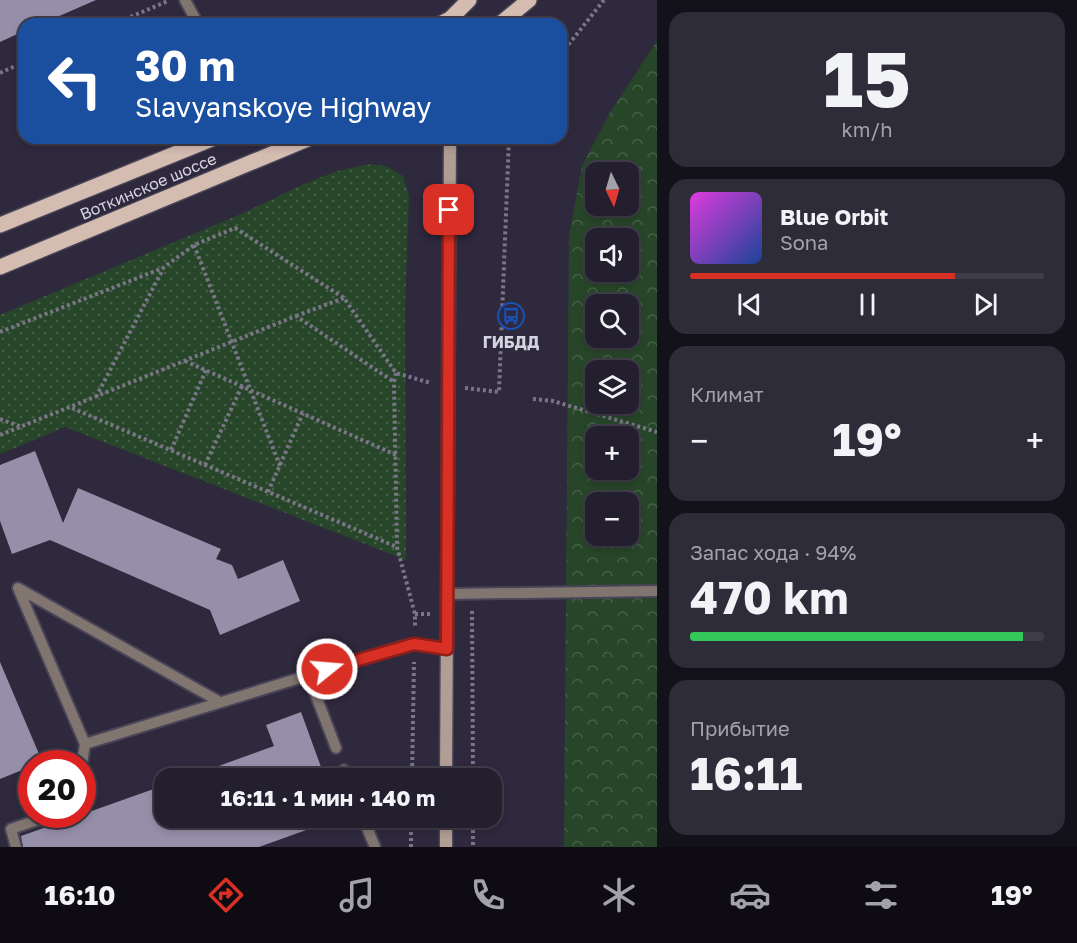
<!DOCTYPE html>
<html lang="ru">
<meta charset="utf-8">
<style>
body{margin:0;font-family:"Golos Text",sans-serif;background:#2f2c3a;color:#f1f3f6;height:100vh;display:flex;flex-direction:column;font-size:22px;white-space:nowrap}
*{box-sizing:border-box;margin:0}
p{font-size:20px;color:#a3a2aa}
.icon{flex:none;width:33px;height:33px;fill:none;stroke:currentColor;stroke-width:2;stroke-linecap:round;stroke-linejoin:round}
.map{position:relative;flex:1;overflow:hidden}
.sheet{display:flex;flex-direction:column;gap:12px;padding:12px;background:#131119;width:420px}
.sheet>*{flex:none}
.top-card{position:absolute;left:18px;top:18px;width:549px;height:126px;border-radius:18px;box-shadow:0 3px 9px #0003,0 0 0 2px #403d4a;background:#1a4fa0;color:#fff;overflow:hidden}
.needle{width:39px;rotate:175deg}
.buttons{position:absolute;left:585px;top:162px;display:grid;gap:12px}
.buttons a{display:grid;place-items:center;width:54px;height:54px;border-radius:12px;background:#231f2e;box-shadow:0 3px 9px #0003,0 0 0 2px #403d4a;font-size:30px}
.speed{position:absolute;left:18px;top:750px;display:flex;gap:12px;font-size:30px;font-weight:700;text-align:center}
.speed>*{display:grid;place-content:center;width:78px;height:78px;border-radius:50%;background:#231f2e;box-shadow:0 3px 9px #0003,0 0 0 2px #403d4a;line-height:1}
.speed .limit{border:9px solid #d22;background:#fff;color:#111}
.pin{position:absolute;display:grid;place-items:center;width:51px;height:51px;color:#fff;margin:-26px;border-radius:12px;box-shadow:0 3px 9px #0006}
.me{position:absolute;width:66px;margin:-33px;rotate:73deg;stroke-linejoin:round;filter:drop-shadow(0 0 4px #0008)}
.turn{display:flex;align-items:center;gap:21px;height:126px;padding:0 18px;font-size:27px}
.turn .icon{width:78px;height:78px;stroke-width:2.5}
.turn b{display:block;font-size:42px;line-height:51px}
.big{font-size:45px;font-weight:700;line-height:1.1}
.sheet .widget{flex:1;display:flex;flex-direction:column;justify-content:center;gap:9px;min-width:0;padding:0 21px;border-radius:18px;background:#2f2c3a}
.sheet .dial{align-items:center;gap:0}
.dial b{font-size:78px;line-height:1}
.song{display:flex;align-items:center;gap:18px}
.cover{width:72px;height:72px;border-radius:9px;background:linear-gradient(135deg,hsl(300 70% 55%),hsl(220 70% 35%))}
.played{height:6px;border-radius:3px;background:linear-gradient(90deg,#d93025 75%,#403d4a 75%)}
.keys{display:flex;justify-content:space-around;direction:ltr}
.heat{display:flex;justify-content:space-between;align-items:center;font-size:33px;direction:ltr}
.charge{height:9px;border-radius:4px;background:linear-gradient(90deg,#34c759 94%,#403d4a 0)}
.trip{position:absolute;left:154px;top:768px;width:348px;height:60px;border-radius:18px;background:#231f2e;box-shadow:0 3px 9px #0003,0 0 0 2px #403d4a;font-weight:700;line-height:60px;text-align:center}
.tab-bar{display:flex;height:96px;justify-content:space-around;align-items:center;background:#0e0c12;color:#a3a2aa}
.tab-bar .icon{width:42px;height:42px}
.tab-bar .active{color:#d93025}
.tab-bar b{font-size:27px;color:#f1f3f6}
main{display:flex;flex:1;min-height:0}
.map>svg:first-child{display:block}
</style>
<main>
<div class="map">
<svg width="657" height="847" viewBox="0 0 657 847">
<defs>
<pattern id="green-dots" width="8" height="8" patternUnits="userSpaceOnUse" patternTransform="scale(1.5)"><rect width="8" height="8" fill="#274629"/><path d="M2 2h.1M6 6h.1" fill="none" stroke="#466048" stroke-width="1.8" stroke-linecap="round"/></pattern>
<pattern id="forest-crowns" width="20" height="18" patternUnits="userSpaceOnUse" patternTransform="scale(1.5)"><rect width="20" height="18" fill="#274629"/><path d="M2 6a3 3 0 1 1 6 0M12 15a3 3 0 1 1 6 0" fill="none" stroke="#466048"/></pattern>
</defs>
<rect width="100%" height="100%" fill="#2f293e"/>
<path fill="url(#green-dots)" d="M373 164 388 167 403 176 409 196 405 305 406 560 65 427 0 454V315C80 281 161 248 241 214 284 195 325 169 373 164Z"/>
<path fill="url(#forest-crowns)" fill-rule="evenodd" d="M657 41V847H564L569 236 582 166 609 114ZM596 172H628V206H596ZM596 238H628V272H596ZM596 304H628V338H596ZM596 370H628V404H596ZM596 436H628V470H596ZM596 502H628V536H596Z"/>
<path fill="#968fa9" d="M0 0H96L41 24H24V31L0 42Z
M35 451 63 523 78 488 221 549 216 559 232 565 238 579 283 560 300 601 220 635 210 610 50 540 12 554 0 521V465Z
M0 662 42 761 32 764V766L0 779Z
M301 712 325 778H191V776L274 746 266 725Z
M165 785V818H333L334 820 259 847H23L21 836Z"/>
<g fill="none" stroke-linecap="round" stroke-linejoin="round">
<defs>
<path id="lane" d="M185 0 198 24
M447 594 657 591
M308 675 336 748
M220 702 18 588 85 744 404 646 414 644 447 649
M82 764 85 744
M344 770 347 778
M363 818 375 847
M16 847 11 829 55 814"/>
<path id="secondary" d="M446 778 450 138
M446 847V818"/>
<path id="primary" d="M440 24 450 19 469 0
M500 24 529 0
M0 225 214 138
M0 267 310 138"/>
</defs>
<use href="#lane" stroke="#4a4458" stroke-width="14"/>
<use href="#secondary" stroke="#4a4458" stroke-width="15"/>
<use href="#primary" stroke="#4a4458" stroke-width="18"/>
<path stroke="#7a7687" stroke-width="4" stroke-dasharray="3 3" stroke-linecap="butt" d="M114 24 168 1
M561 54 604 0
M0 73 24 62
M194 245 280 466
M296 316 344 298
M0 332 163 268 194 245 235 228 344 298 396 373 431 383
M185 361 396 455
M396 373 394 382 397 547 415 614V628
M465 388 499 392 509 138
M96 397 163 269
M533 399 553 401 657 432
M72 408 397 547
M0 419 22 427
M0 435 296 316 394 382
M171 450 206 370
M205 465 242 386
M268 492 303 413
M472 611 473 778
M415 614H430
M412 778 414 662
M473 818V847
M411 847V818"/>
<use href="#lane" stroke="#81756f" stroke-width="10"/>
<use href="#secondary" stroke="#b09d94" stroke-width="12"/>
<use href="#primary" stroke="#d5bcb1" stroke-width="15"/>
</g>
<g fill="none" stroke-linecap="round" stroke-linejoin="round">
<defs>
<path id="route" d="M327 669 414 644 447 649 449 210"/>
</defs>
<use href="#route" stroke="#8d1f18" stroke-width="15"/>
<use href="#route" stroke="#d93025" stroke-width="10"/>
</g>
<defs>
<symbol id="bus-ring" viewBox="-11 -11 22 22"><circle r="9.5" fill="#2f293e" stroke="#1a4fb4" stroke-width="1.5"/><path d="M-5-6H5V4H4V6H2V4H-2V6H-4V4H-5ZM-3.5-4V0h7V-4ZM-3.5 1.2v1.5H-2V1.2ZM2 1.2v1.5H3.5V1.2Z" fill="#1a4fb4"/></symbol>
</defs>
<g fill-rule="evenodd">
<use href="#bus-ring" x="496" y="301" width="30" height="30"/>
</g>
<g text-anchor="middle" stroke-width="6" stroke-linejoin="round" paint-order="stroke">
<g font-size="16" fill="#d6d3e1" stroke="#2f293e">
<text transform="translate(148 186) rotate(-23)" y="6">Воткинское шоссе</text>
</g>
<g font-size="16" font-weight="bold" fill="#d6d3e1" stroke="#2f293e">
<text x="511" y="348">ГИБДД</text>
</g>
</g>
</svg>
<div class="buttons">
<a><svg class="needle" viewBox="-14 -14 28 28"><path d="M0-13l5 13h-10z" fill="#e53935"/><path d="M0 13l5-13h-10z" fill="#a3a2aa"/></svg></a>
<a><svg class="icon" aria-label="sound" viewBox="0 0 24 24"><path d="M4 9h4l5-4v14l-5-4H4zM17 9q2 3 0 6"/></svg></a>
<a><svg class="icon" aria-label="search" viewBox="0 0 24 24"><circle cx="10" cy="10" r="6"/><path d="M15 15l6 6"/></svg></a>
<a><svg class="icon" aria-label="layers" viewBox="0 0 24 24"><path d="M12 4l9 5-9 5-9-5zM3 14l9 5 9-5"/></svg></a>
<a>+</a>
<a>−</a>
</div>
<div class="speed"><div class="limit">20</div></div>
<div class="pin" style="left:449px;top:210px;background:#d93025"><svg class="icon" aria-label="arrive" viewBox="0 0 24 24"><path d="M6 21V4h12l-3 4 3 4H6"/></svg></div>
<svg class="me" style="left:327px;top:669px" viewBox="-20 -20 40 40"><circle r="17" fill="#d93025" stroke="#fff" stroke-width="3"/><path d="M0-11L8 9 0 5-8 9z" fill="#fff"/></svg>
<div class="trip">16:11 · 1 мин · 140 m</div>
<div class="top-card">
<div class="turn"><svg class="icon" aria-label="left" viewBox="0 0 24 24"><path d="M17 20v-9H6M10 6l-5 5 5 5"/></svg><div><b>30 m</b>Slavyanskoye Highway</div></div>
</div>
</div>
<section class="sheet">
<div class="widget dial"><b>15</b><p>km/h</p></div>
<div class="widget">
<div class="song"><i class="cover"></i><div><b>Blue Orbit</b><p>Sona</p></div></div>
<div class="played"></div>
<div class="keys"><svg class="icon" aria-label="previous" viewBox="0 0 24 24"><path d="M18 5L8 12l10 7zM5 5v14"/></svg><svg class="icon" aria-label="pause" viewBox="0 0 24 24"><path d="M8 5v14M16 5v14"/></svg><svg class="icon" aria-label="next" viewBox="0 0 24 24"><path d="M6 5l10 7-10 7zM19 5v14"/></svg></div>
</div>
<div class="widget"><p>Климат</p>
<div class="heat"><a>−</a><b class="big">19°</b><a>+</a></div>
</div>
<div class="widget"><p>Запас хода · 94%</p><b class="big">470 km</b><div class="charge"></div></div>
<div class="widget"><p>Прибытие</p><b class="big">16:11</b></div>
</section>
</main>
<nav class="tab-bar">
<b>16:10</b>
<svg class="icon active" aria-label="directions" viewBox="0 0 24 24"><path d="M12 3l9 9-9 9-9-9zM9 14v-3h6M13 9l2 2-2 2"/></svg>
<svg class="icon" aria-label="music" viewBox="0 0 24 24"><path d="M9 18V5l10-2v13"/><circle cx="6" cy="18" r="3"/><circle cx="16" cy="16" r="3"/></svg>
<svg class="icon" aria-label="phone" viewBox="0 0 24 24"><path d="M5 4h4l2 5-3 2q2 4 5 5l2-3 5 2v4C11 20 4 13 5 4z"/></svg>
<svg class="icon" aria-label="climate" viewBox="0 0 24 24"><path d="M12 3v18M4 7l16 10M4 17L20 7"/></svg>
<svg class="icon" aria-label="car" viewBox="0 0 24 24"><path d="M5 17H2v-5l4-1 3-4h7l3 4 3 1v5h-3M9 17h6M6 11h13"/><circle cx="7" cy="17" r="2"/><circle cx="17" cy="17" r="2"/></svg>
<svg class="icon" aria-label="filters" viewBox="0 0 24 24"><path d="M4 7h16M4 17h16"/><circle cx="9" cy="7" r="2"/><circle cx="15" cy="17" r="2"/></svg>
<b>19°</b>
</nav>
